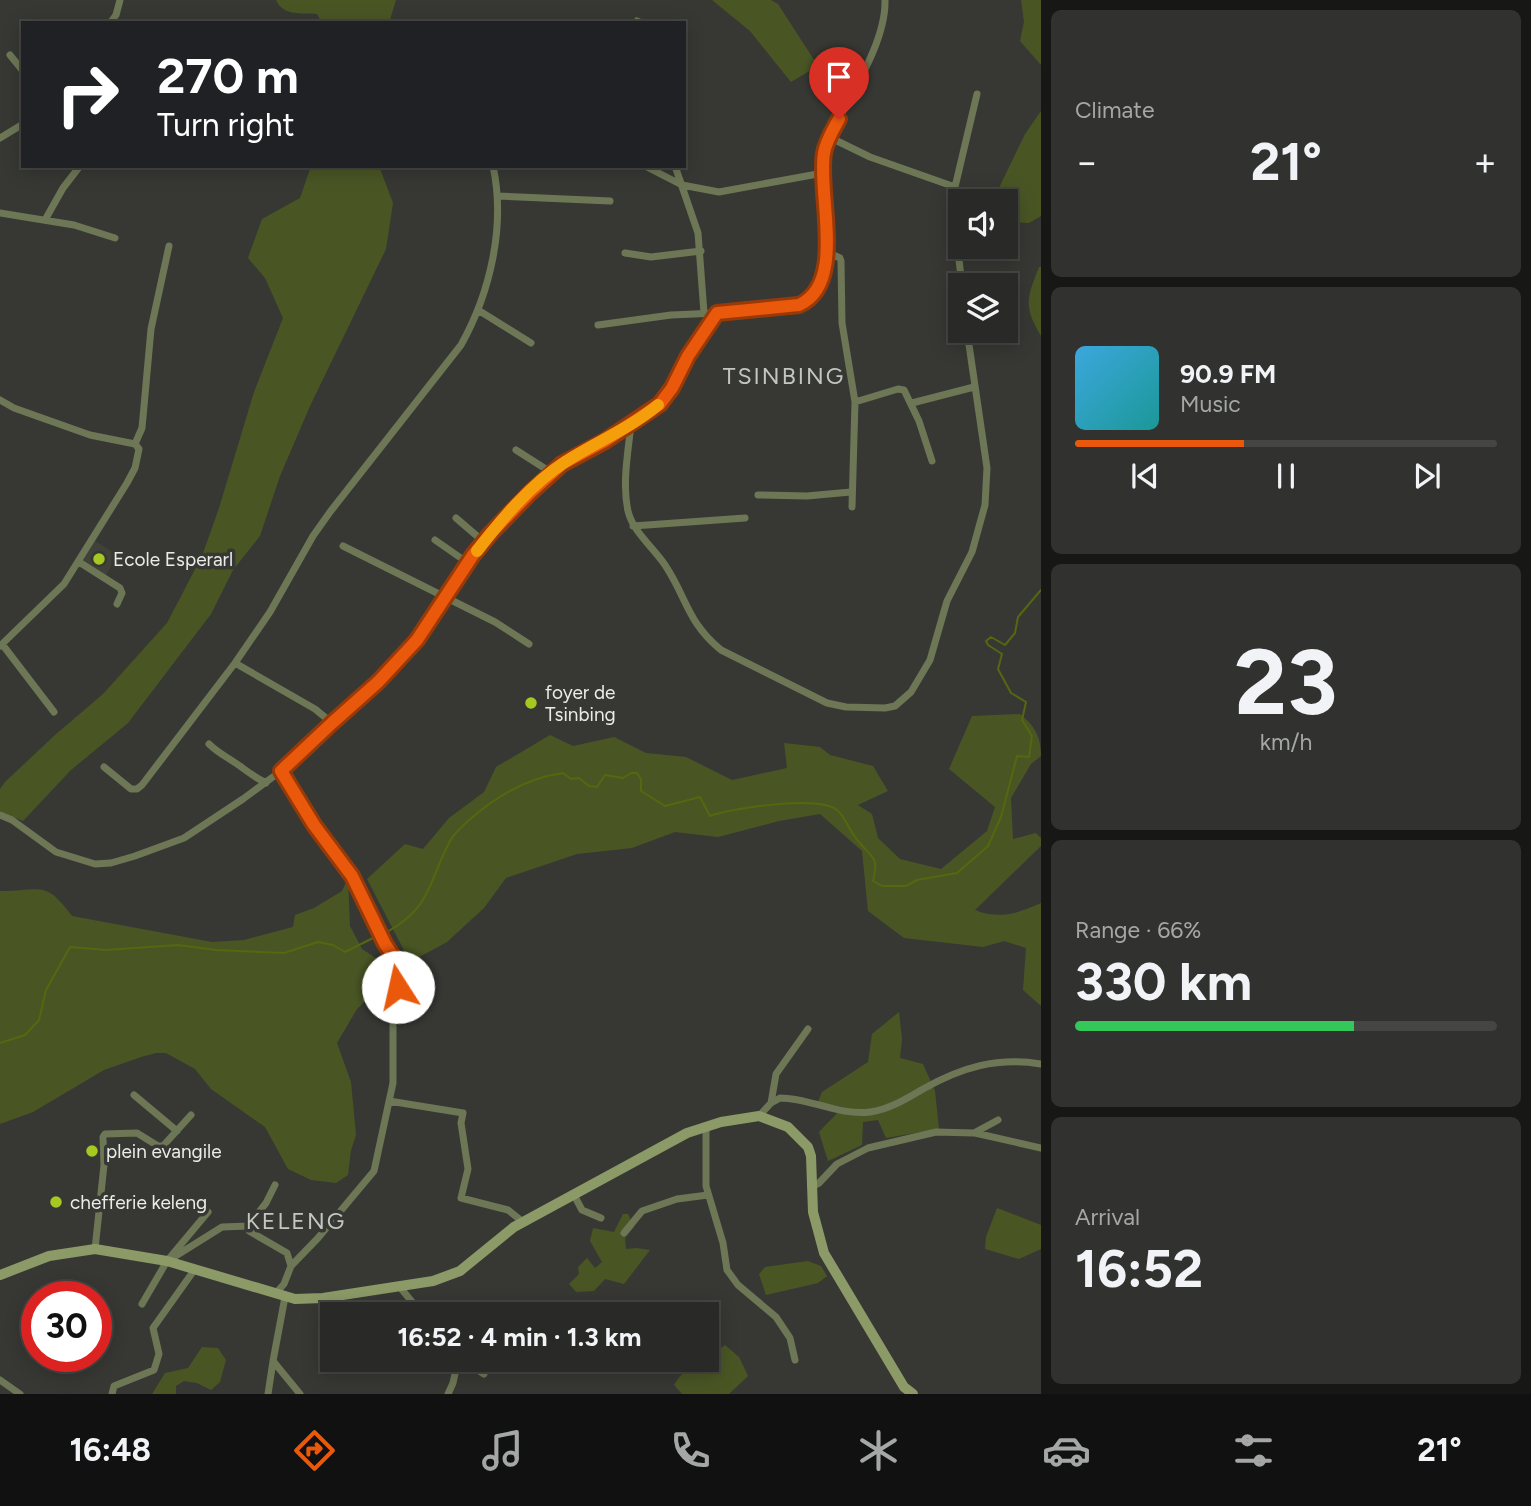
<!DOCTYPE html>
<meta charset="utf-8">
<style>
body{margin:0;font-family:Figtree,sans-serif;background:#31322f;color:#f1f3f6;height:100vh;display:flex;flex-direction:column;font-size:26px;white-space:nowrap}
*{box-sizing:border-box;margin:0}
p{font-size:23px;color:#a5a7a7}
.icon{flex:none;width:38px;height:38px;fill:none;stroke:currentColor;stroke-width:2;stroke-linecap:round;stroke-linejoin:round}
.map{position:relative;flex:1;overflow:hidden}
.details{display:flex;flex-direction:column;gap:10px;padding:10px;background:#171715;width:490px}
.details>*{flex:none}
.banner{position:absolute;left:21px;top:21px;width:665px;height:147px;border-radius:0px;box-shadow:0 4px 18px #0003,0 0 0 2px #454644;background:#202124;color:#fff;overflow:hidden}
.buttons{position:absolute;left:948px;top:189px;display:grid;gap:14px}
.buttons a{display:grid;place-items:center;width:70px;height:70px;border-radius:0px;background:#292a27;box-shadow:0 4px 18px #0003,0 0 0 2px #454644;font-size:35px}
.speed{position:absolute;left:21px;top:1281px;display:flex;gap:14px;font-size:35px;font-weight:700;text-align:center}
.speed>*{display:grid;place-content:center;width:91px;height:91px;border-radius:50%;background:#292a27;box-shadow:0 4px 18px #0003,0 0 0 2px #454644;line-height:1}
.speed .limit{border:10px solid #d22;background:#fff;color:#111}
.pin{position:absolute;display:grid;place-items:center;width:60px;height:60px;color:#fff;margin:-72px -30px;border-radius:50% 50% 50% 0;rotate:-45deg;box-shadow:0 0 7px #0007}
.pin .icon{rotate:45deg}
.me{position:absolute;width:77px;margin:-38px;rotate:350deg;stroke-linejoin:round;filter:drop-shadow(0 0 5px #0008)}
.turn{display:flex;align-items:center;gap:24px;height:147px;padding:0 21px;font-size:32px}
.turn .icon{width:91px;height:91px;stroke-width:2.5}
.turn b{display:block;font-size:49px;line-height:60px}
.big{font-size:52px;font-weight:700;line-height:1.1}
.details .card{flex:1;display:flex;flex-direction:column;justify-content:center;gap:10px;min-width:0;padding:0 24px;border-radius:10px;background:#31322f}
.details .dial{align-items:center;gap:0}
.dial b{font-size:91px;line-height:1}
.song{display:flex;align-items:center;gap:21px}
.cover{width:84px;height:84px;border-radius:10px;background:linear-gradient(135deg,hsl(200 70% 55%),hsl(180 70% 35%))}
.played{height:7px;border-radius:4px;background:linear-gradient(90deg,#ea580c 40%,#454644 40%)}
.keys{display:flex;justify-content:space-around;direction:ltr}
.heat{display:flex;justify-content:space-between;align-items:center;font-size:38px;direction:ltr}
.charge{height:10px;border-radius:5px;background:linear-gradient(90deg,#34c759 66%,#454644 0)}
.trip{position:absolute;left:320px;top:1302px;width:399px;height:70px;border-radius:0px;background:#292a27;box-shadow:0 4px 18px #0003,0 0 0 2px #454644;font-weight:700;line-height:70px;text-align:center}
.tab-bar{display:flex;height:112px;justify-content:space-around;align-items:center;background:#101110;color:#a5a7a7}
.tab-bar .icon{width:49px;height:49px}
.tab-bar .selected{color:#ea580c}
.tab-bar b{font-size:32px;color:#f1f3f6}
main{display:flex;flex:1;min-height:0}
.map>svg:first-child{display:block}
</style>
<main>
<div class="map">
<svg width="1041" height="1394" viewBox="0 0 1041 1394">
<rect width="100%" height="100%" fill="#373834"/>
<path fill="#404239" d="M95 541 118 555 104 578 81 564Z"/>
<path fill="#495624" d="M276 0H396L389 23H322L317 14C301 13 283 16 276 0Z
M712 0H771L778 4 818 66 791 82 750 31Z
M1021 0H1041V65L1020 41 1024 22Z
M1041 111V216L1029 223 1009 222 1011 242 1006 243V201H996L997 192 1025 134Z
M311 166H379L393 203 386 249 310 406 280 476 260 536 233 570 211 614 128 723 71 770 23 821 0 812V789L5 782 55 735 103 694 167 623 202 556 219 508 254 392 283 318 265 278 248 258 262 219 300 198Z
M1039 267H1041V336C1023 306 1027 298 1039 267Z
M1020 714C1035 726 1041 737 1041 756L1031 764 1011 798 1013 839 1036 833 1041 838V846L975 910C999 920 1019 913 1041 903V1006L1023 990 1026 948 1004 941 983 947 904 938 868 911 862 851 820 814 779 821 718 837 675 832 632 848 577 854 506 878 484 908 447 942 410 962 367 879 405 844 423 849 449 818 484 792 496 767 550 735 573 746 614 737 646 753 686 757 732 780 787 768 784 743 820 747 830 755 873 766 888 791 858 805 872 814 878 838 900 859 941 869 987 831 995 807 949 769 972 716Z
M348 878 350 926 362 949 391 968 381 986 357 1009 337 1043 351 1082 356 1135 351 1150 348 1175 336 1183 311 1180 288 1169 265 1127 211 1089 195 1069 166 1053H156L141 1057 104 1070 33 1112 0 1124V891C41 891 45 879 72 916L212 942 244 940 293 927 295 915 314 908 342 891Z
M899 1012 902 1039 900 1058 923 1064 935 1091 939 1129 886 1138 878 1120 863 1122 862 1145 828 1161 819 1132 843 1107 818 1102 822 1092 868 1062 872 1034Z
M997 1208 1041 1225V1249L1019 1259 985 1249 986 1237Z
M623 1214H628L634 1227 625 1238 626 1249 636 1248 650 1250 624 1284 605 1279 594 1291 576 1292 569 1284 579 1274 578 1267 587 1258 595 1268 602 1262 590 1241 593 1228 614 1232Z
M808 1261 821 1266 827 1276 818 1283 766 1295 759 1274 765 1267Z
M725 1345 739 1357 748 1376 729 1394H682L674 1385C681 1373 693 1362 707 1360V1357Z
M202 1347 218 1348 226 1360 220 1382 211 1390 197 1383 184 1381 176 1386V1394H152L165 1373 188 1368Z"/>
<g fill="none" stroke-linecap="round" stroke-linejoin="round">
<path stroke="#55670f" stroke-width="2" d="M387 932C432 907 428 882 450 841 454 833 462 827 468 821 496 796 526 778 563 773L571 779 579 778 589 786 597 787 605 775 623 778 631 773H637L641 779V791L665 806 700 797 710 816C733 808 818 795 837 810 844 815 850 832 858 841 873 859 879 856 873 881L882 886H906L917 880 957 873 988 846 1001 817 1017 756 1029 757 1032 736 1022 720 1026 702 1011 693 998 669 1002 654 988 645 986 641 991 637 1005 645 1015 633 1018 617 1041 590
M0 1043 25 1035 39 1020 46 990 70 947 106 950 178 945 216 950 284 953 318 942 333 945 345 952 375 937"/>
<path stroke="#6d7756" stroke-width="7" d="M637 21 641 23
M110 23 116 15 120 0
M684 49V52
M10 55 23 71
M829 137 870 157 955 187 977 94
M0 138 23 124
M645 166 682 185 719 192 823 173
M675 166 698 233 704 313
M955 187 957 243 962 285
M498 196 610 201
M0 213 74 225 115 238
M45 220 63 188 80 166
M827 252 840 258 841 261 842 323 855 402 852 507
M625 253 651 257 701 251
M478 310 531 343
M598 325 671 315 717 313
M0 400 14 408 90 435 135 444 139 449 135 468 127 483 64 584 0 646
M855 402 898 389 904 390 919 421 932 461
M912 403 974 387
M631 424C628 453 622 483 628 511 633 532 653 547 665 565 687 598 687 622 721 650L827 703 846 707 885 708 895 706 911 692 930 660 947 601 972 552 985 505 987 468 967 331
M135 444 142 428 151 329 169 246
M516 450 552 473
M758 495 807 496 851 492
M456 518 484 542
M633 526 745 518
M435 540 468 563
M343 546 495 622 529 644
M79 562 120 588 122 593 117 604
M2 644 54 712
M332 723 315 709 235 663 270 612 313 536 330 512 461 345C490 293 506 226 493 166
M209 744C218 753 227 757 237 764 247 771 254 777 266 783
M104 767 131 789H137L142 785 235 663
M0 815 12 820 56 852 95 864 111 863 135 856 184 838 243 799 281 771 332 723 378 682 417 640 473 555 491 533 541 482 562 465 605 441 660 404 672 388 688 357 717 313 799 305C847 284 817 194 824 154 826 140 835 127 841 115 858 83 886 37 885 0
M134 1095 177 1131
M389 1101 463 1113 461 1123 468 1169 461 1198 508 1210 523 1222
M771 1103 776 1074 808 1029
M759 1116 771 1103 780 1098C810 1098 839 1116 870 1112 888 1110 908 1098 923 1089 962 1067 997 1057 1041 1064
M706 1126V1186L723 1243 727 1270 738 1285 776 1317 790 1338 795 1360
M975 1133 1041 1148
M275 1185 266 1203 248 1226 249 1231 287 1253 291 1266
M811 1187 819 1183 837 1164 868 1148 936 1132 974 1133 998 1120
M574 1195 582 1210 601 1218
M624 1233 642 1211 677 1199 708 1195
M95 1249 104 1165 103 1137 105 1134 137 1133 158 1146H163L191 1115
M174 1257 222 1227 248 1226
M399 1286 422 1314
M275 1294 284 1284 291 1266 318 1238 374 1171 393 1083V1018L401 975 399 965 385 944 352 876 314 825 281 771
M285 1297 273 1361 300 1394
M142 1304 167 1261 208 1212
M463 1360 484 1374
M0 1380 20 1394
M112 1394 114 1386 154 1370 159 1354 153 1328 195 1269
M268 1394 273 1361
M448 1394 453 1383 458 1360"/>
<path stroke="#8b9a66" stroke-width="10" d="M0 1275 49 1256 95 1249 167 1261 295 1299 323 1298 433 1281 460 1271 514 1227 687 1133 721 1122 759 1116 788 1127 808 1147 811 1156 813 1212 824 1253 904 1387 913 1394"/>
</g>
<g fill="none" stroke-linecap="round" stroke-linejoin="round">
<defs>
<path id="route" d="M398 987 401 975 399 965 385 944 352 876 314 825 281 771 332 723 378 682 417 640 473 555 491 533 530 493 562 464 605 441 660 404 672 388 688 356 717 313 799 305C847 284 817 194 824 153 826 141 833 130 839 119"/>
</defs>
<use href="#route" stroke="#983908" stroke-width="18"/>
<use href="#route" stroke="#ea580c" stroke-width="12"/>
<path stroke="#f59e0b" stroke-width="12" d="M477 551C501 520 531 484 565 462 596 442 629 429 658 405"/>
</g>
<g fill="#a6c821" stroke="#373834" stroke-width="2.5">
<circle cx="99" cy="559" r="7"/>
<circle cx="531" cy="703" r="7"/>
<circle cx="92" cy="1151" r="7"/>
<circle cx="56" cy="1202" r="7"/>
</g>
<g text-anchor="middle" stroke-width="7" stroke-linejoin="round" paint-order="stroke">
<g font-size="19" fill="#ebece9" stroke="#373834" text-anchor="start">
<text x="113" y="566">Ecole Esperarl</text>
<text x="545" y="699">foyer de<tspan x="545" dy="22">Tsinbing</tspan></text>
<text x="106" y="1158">plein evangile</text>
<text x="70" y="1209">chefferie keleng</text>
</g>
<g font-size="23" letter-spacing="2" fill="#c4c6c0" stroke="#373834">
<text x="784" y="384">TSINBING</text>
<text x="296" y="1229">KELENG</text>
</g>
</g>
</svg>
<div class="buttons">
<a><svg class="icon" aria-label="sound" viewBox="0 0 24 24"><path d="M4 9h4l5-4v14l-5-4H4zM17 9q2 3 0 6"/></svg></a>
<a><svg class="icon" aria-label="layers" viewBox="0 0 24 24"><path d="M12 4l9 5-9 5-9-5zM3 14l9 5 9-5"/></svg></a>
</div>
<div class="speed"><div class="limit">30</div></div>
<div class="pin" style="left:839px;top:119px;background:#d93025"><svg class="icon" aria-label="arrive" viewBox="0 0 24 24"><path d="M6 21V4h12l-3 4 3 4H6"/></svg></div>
<svg class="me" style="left:398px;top:987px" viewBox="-20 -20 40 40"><circle r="19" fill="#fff"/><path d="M0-13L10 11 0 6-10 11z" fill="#ea580c"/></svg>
<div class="trip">16:52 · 4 min · 1.3 km</div>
<div class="banner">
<div class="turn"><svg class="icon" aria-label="right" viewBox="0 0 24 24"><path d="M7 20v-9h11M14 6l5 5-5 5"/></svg><div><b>270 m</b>Turn right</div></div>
</div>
</div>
<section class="details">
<div class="card"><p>Climate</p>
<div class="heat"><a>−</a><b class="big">21°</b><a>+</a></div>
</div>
<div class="card">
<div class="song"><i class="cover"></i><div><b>90.9 FM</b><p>Music</p></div></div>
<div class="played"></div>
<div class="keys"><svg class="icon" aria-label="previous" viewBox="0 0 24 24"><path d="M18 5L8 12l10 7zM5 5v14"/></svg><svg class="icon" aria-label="pause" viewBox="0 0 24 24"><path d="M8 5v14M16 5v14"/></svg><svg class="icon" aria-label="next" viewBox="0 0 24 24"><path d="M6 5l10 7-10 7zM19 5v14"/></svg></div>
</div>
<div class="card dial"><b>23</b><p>km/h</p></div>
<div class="card"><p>Range · 66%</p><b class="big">330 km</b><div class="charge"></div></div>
<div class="card"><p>Arrival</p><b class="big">16:52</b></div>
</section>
</main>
<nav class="tab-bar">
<b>16:48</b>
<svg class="icon selected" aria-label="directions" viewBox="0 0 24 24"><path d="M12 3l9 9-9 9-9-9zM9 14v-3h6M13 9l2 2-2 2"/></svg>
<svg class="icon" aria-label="music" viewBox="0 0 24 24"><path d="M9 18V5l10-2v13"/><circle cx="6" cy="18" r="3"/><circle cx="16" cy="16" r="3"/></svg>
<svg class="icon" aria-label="phone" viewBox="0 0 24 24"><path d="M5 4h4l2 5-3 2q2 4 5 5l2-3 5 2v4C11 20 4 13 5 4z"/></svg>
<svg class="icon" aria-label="climate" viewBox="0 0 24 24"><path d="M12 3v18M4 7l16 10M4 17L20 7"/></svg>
<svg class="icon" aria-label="car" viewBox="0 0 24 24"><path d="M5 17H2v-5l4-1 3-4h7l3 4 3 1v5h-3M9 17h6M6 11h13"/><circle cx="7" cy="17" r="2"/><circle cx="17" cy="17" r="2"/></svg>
<svg class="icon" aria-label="filters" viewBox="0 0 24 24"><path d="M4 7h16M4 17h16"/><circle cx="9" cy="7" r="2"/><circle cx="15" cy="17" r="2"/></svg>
<b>21°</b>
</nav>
